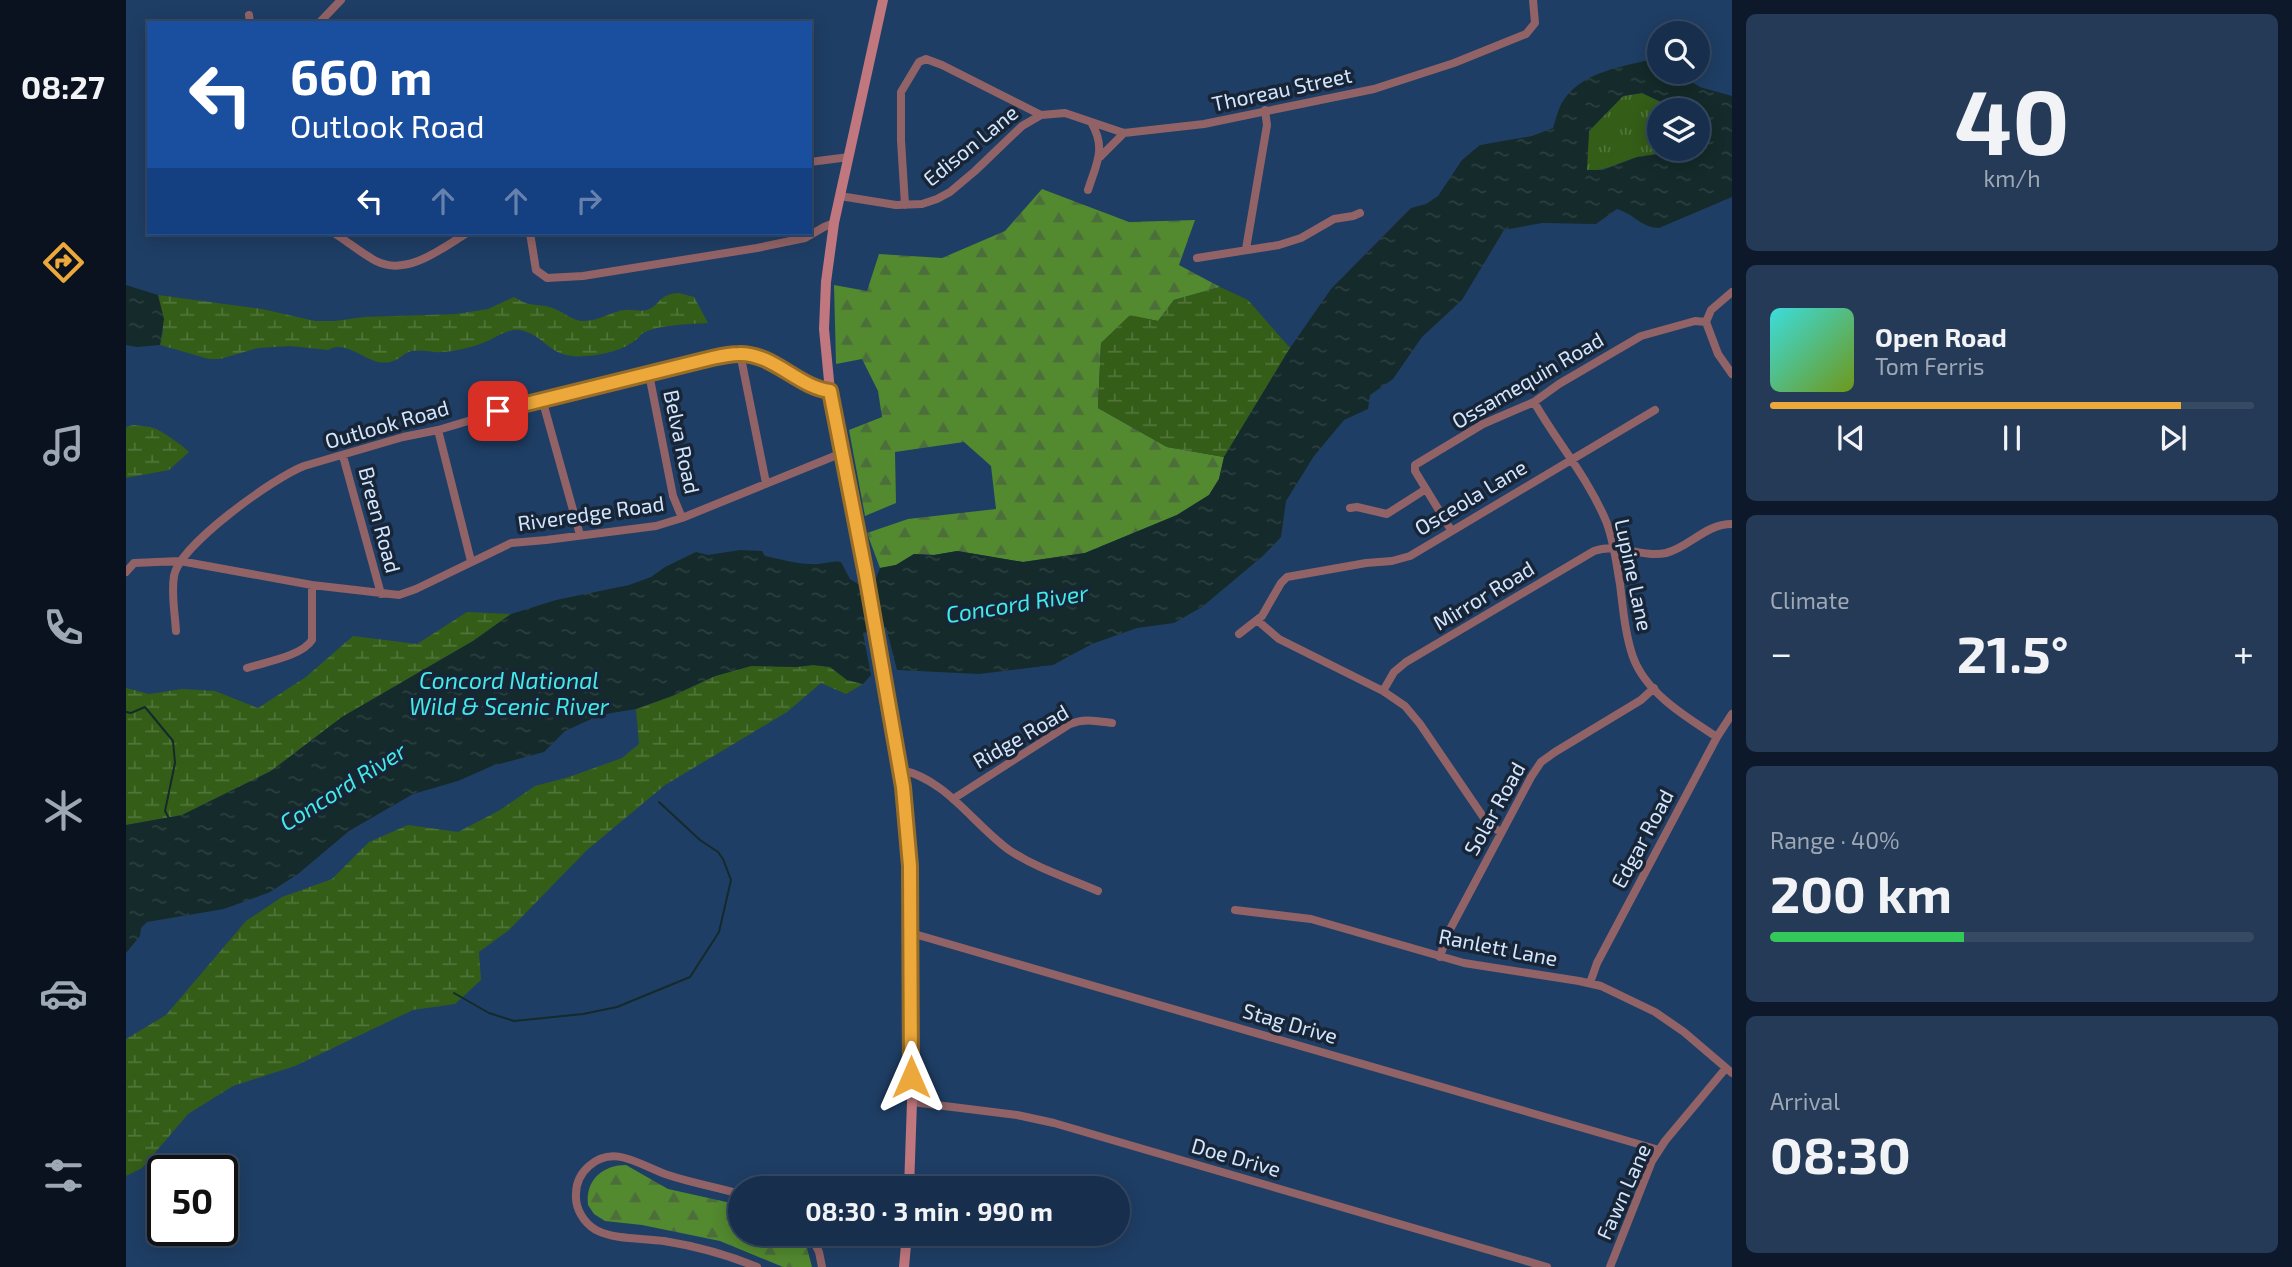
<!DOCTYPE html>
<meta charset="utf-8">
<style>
body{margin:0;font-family:"Exo 2",sans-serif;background:#243a56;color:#f1f3f6;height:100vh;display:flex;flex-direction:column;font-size:26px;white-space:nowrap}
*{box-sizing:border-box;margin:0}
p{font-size:23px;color:#9ea8b5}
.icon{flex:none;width:38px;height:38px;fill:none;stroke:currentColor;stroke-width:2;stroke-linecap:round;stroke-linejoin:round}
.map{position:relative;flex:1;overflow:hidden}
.sheet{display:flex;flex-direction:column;gap:14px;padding:14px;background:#0d192a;width:560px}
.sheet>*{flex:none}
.banner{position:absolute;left:21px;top:21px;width:665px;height:214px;border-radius:0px;box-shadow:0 4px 18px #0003,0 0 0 2px #364a64;background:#1a4fa0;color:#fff;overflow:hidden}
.controls{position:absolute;left:1521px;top:21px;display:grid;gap:14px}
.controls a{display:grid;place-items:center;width:63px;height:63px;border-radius:50%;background:#172e4c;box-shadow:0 4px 18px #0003,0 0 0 2px #364a64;font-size:35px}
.speed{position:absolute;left:21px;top:1155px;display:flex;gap:14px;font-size:35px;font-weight:700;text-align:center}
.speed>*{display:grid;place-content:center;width:91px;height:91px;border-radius:50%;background:#172e4c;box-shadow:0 4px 18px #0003,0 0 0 2px #364a64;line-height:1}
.speed .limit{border:4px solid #111;border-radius:10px;background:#fff;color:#111}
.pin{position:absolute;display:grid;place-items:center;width:60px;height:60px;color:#fff;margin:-30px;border-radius:14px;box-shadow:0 4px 10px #0006}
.me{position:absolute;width:77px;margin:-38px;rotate:0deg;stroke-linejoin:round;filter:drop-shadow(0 0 5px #0008)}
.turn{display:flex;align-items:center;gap:24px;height:147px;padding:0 28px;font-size:32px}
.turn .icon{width:91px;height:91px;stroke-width:2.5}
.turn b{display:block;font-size:49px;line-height:60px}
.lanes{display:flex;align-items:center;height:66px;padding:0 28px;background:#0003;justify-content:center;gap:35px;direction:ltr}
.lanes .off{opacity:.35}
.big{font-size:52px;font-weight:700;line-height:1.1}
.sheet .tile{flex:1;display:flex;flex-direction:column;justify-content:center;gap:10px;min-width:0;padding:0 24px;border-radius:10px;background:#243a56}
.sheet .dial{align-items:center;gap:0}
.dial b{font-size:91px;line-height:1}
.song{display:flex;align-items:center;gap:21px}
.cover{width:84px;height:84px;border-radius:10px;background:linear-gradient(135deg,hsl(180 70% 55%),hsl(80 70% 35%))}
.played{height:7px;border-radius:4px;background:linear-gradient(90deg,#eda83b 85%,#364a64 85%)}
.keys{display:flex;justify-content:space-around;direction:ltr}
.heat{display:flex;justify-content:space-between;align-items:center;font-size:38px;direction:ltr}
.charge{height:10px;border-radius:5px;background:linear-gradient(90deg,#34c759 40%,#364a64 0)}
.trip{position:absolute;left:602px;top:1176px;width:402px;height:70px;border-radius:35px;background:#172e4c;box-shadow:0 4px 18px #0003,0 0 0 2px #364a64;font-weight:700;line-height:70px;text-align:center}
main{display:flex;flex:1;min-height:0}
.menu{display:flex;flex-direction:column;width:126px;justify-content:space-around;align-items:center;background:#09121e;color:#9ea8b5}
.menu .icon{width:49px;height:49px}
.menu .current{color:#eda83b}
.menu b{font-size:32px;color:#f1f3f6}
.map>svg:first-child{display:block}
</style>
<main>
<nav class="menu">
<b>08:27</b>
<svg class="icon current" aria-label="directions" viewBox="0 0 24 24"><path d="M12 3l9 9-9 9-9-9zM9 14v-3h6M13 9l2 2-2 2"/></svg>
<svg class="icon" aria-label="music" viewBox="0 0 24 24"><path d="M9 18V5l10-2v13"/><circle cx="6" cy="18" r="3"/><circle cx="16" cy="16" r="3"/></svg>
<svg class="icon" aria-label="phone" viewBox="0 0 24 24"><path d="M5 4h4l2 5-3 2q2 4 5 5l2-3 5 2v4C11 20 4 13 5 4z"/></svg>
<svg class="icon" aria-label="climate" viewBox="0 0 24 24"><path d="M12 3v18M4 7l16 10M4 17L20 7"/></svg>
<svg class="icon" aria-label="car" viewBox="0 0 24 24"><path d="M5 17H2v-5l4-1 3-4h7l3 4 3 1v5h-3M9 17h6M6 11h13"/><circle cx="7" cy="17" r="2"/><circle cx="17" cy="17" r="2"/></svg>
<svg class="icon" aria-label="filters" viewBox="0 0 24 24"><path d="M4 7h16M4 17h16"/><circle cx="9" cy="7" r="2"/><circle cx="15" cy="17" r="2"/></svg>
</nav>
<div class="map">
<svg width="1606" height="1267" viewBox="0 0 1606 1267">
<defs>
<pattern id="forest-firs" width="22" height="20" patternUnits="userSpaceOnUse" patternTransform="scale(1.75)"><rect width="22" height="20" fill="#53892f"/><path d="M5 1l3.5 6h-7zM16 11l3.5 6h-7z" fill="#4b6e3b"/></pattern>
<pattern id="wetland-marsh" width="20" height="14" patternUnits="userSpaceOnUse" patternTransform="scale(1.75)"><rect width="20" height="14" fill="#345d17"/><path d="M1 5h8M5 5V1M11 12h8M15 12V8" fill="none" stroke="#50743a"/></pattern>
<pattern id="park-tufts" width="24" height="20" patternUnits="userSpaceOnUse" patternTransform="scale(1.75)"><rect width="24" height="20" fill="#345d17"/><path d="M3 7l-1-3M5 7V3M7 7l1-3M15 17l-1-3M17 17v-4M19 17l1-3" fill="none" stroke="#50743a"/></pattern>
<pattern id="water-ripples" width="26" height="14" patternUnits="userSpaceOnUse" patternTransform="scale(1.75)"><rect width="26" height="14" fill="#152a2a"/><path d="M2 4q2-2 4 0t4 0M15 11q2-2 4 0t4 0" fill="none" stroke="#2b3f3f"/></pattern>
</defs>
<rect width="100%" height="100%" fill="#1f3e65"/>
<path fill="url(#forest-firs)" d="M916 189 1003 222 1069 220 1053 265 1094 287 1048 300 1032 321 1004 316 975 343 972 408 1041 447 1098 457 1093 479 1083 495 1051 515 959 553 897 562 832 551 808 555 788 554 770 565 754 568 741 533 782 519 870 509 865 466 838 442 769 452 770 503 739 516 723 430 756 417 752 391 736 359 710 364 708 285 741 291 753 254 816 258 879 231Z
M500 1165 542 1189 614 1205V1234H670L681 1248 686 1267H657L594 1241 516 1225 479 1221 468 1214 462 1205C459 1180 477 1165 500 1165Z"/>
<path fill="url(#wetland-marsh)" d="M1094 287 1122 300 1164 348 1098 457 1041 447 972 408 975 343 1004 315 1032 321 1048 300Z
M553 293 568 297 582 323C564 324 534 325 519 332 513 335 516 335 511 339 498 350 477 355 461 356 422 360 422 336 394 330 380 328 366 341 354 344 343 348 329 351 317 352 307 353 296 349 285 351 278 353 274 359 267 361 244 370 223 337 202 350L164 346 132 348 94 359H83L34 345 37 331 32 295 136 309 189 321H209L238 317 330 314 362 309 388 297C407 309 412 302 429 309 439 313 446 321 458 321 473 321 486 311 499 310 506 309 514 312 521 310 535 305 532 294 553 293Z
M7 425C14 426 24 426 30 429 36 431 60 448 63 452L43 470 0 478V427Z
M341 612 385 614 347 641 216 717 145 771 56 815 0 825V688L23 694 56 689 89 691 132 708 180 677 227 636 291 644Z
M687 665 705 667 721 680 737 684 720 694 695 683 661 712 539 785 461 850 383 930 353 952 355 980 329 1004 287 1010 169 1066 107 1086 62 1114 16 1168 0 1176V1039L40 1015 120 921 156 897 206 879 243 842 282 825 332 832 374 810 409 786 443 777 496 758 513 744 510 709 546 696 589 676 625 666 670 667Z"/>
<path fill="url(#park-tufts)" d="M1516 93 1535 102 1541 110H1533V149H1540C1531 156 1520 154 1509 158 1492 163 1478 172 1460 170L1463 131 1497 96Z"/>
<path fill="url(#water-ripples)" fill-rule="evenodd" d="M1522 60 1533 61V72H1549L1574 87 1606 96V197L1533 228C1514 227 1510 215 1491 209L1470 224 1416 223 1378 230 1336 300 1296 337 1267 379 1244 395 1242 409 1218 420 1188 456 1160 501 1155 537 1138 555 1076 607 1048 623 1011 628 966 644 927 665 853 674 771 670 760 627 737 633 745 675 737 684 721 680 704 667 687 665 670 667 625 666 589 676 546 696 510 709 474 715 439 731 418 752 366 766 332 781 287 794 223 831 172 874 144 892 98 909 21 922 15 928 14 936 0 953V825L56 815 145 771 216 717 347 641 385 614 430 600 503 585 525 577 539 567 570 552 582 555 614 550 636 551 639 556C654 559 670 564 686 564 696 565 706 560 715 562L724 579 735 586 749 581 754 568 770 565 788 554 808 555 831 551 897 562 959 553 1051 515 1083 495 1093 479 1098 457 1164 348 1205 289 1285 208 1300 204 1312 196 1336 160 1354 145 1406 136 1427 128C1430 119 1432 109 1437 101 1455 73 1491 68 1522 60ZM1516 93 1535 102 1541 110H1572V149H1540L1534 154 1511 157 1477 170H1461L1463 131 1497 96Z
M0 285 32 295 38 319 34 345 11 347 0 345Z"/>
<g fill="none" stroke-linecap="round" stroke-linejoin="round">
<path stroke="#152a2a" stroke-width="2" d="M0 712 5 713 19 707 47 741 49 763 39 811 44 820
M328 993 363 1013 388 1021 457 1014 491 1007 564 977 593 932 605 880 597 859 592 852 574 840 533 802"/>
<path stroke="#926366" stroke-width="8" d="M123 15 124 23
M193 23 215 0
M974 157 998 133
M684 162 723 157
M962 190C970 164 981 149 965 122
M714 196 770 205 796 204 811 199 824 192 849 171 896 126 915 115 939 113 998 133 1078 124 1248 89 1328 63 1400 34 1409 23 1407 0
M779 205 775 140V92L793 62 800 59 816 65 915 115
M208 233C222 242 235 253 250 261 281 277 316 248 341 233
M404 233 410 270 421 278 457 276 631 248 679 238 698 227 708 223
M1120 249 1141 125 1139 110
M1071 258 1153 245 1175 238 1208 219 1227 216 1234 213
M1606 292 1585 310 1580 322 1592 354 1606 374
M614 353 640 483
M523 374 547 496 556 518
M416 399 454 535
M1408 402C1431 442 1462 478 1480 521 1488 541 1490 562 1494 584 1497 608 1499 634 1507 657 1520 693 1560 717 1591 737
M312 430 345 561
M217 456 255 594
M1224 508 1231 507 1261 514 1300 489
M1325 530 1289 471V465L1357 424 1408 402 1433 384 1515 336 1569 321 1580 322
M0 572 8 563 54 561 186 585 273 595 290 589 385 543 420 540 530 526 556 518 716 453
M1132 621 1153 639 1257 691 1279 706 1294 724 1360 821 1375 833
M50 631C49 613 45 594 48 576 53 545 149 477 178 466L277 437 312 430 416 399 586 358C595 356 604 354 613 354 647 353 672 387 704 391
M1113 634 1136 616 1155 583 1161 577 1240 563 1266 561 1284 556 1529 410
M121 668C139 662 176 656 186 640V585
M1257 691 1268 672 1280 662 1468 551C1492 542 1515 558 1540 553 1564 547 1579 524 1606 524
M775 770C820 779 847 824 883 850 910 868 942 878 972 891
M827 799 944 724C959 718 970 721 986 723
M1109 910 1185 919 1338 963 1453 981 1475 986 1529 1012 1558 1032 1606 1073
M785 933 1533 1150
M1314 957 1321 935 1405 777 1415 762 1429 752 1515 700 1528 688
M1464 983 1471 963 1591 737 1606 714
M786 1102 891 1115 928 1123 1421 1267
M614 1194C590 1187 566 1183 542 1175 516 1167 489 1143 463 1166 455 1173 450 1183 450 1194 449 1209 458 1223 470 1230 489 1240 517 1238 538 1241 569 1246 602 1255 631 1267
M684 1234 693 1252 696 1267
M1484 1267 1526 1161 1539 1141 1600 1068"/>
<path stroke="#c0777d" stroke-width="10" d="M757 0 708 223 700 282 698 329 704 391 768 729 780 817 785 911 786 1102 783 1188
M778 1267 781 1234"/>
</g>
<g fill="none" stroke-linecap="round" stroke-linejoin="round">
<defs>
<path id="route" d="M372 411 586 358C595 356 604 354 613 354 647 353 672 387 704 391L740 575 777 787 784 866 785 1077"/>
</defs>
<use href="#route" stroke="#9a6d26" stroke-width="18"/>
<use href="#route" stroke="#eda83b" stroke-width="12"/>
</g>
<g text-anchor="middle" stroke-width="7" stroke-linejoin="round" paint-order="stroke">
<g font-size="21" fill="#d3e6fe" stroke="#172537">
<text transform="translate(1156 90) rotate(-12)" y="7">Thoreau Street</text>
<text transform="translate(845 146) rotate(-39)" y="7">Edison Lane</text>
<text transform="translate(1402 381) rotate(-30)" y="7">Ossamequin Road</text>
<text transform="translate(261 425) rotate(-16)" y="7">Outlook Road</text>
<text transform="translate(555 442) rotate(78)" y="7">Belva Road</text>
<text transform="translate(1345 498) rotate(-31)" y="7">Osceola Lane</text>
<text transform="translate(465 514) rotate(-8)" y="7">Riveredge Road</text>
<text transform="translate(253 520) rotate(75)" y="7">Breen Road</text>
<text transform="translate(1507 575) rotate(78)" y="7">Lupine Lane</text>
<text transform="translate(1358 596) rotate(-31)" y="7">Mirror Road</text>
<text transform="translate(895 737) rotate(-30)" y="7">Ridge Road</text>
<text transform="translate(1369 809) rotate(-61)" y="7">Solar Road</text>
<text transform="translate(1517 839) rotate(-62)" y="7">Edgar Road</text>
<text transform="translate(1372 948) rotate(11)" y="7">Ranlett Lane</text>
<text transform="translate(1164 1024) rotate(16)" y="7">Stag Drive</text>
<text transform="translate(1110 1158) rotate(16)" y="7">Doe Drive</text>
<text transform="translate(1498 1192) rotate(-66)" y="7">Fawn Lane</text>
</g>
<g font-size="23" font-style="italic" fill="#43eaea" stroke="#172537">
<text transform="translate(891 604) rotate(-9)" y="8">Concord River</text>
<text x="383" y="689">Concord National<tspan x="383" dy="26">Wild &amp; Scenic River</tspan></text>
<text transform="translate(217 787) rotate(-32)" y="8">Concord River</text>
</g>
</g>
</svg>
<div class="controls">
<a><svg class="icon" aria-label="search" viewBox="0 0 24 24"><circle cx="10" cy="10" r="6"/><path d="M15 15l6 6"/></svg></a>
<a><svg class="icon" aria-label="layers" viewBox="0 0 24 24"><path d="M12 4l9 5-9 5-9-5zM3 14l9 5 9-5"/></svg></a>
</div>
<div class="speed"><div class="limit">50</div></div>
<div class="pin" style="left:372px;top:411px;background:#d93025"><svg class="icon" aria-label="arrive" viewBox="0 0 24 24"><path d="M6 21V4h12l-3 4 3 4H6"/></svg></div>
<svg class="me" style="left:785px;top:1077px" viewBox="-20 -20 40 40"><path d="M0-17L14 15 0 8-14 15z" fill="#eda83b" stroke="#fff" stroke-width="4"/></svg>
<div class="trip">08:30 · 3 min · 990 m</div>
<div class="banner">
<div class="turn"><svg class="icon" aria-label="left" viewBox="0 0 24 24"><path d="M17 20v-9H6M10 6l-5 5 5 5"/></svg><div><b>660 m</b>Outlook Road</div></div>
<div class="lanes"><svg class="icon" aria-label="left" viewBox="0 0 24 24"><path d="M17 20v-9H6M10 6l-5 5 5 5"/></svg><svg class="icon off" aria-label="ahead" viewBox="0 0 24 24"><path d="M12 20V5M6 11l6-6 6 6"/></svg><svg class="icon off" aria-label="ahead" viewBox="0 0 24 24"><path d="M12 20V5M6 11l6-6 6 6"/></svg><svg class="icon off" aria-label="right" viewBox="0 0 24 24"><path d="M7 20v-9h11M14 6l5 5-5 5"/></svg></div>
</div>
</div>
<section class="sheet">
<div class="tile dial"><b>40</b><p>km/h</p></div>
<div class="tile">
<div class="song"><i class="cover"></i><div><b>Open Road</b><p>Tom Ferris</p></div></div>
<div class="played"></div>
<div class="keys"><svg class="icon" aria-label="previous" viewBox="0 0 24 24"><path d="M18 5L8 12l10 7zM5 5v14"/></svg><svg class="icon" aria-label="pause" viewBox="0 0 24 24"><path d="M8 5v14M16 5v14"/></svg><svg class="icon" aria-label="next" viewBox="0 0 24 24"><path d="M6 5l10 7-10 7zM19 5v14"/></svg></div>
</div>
<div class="tile"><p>Climate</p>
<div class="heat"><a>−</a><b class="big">21.5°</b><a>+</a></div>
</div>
<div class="tile"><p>Range · 40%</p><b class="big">200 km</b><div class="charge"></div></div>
<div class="tile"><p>Arrival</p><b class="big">08:30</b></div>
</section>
</main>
